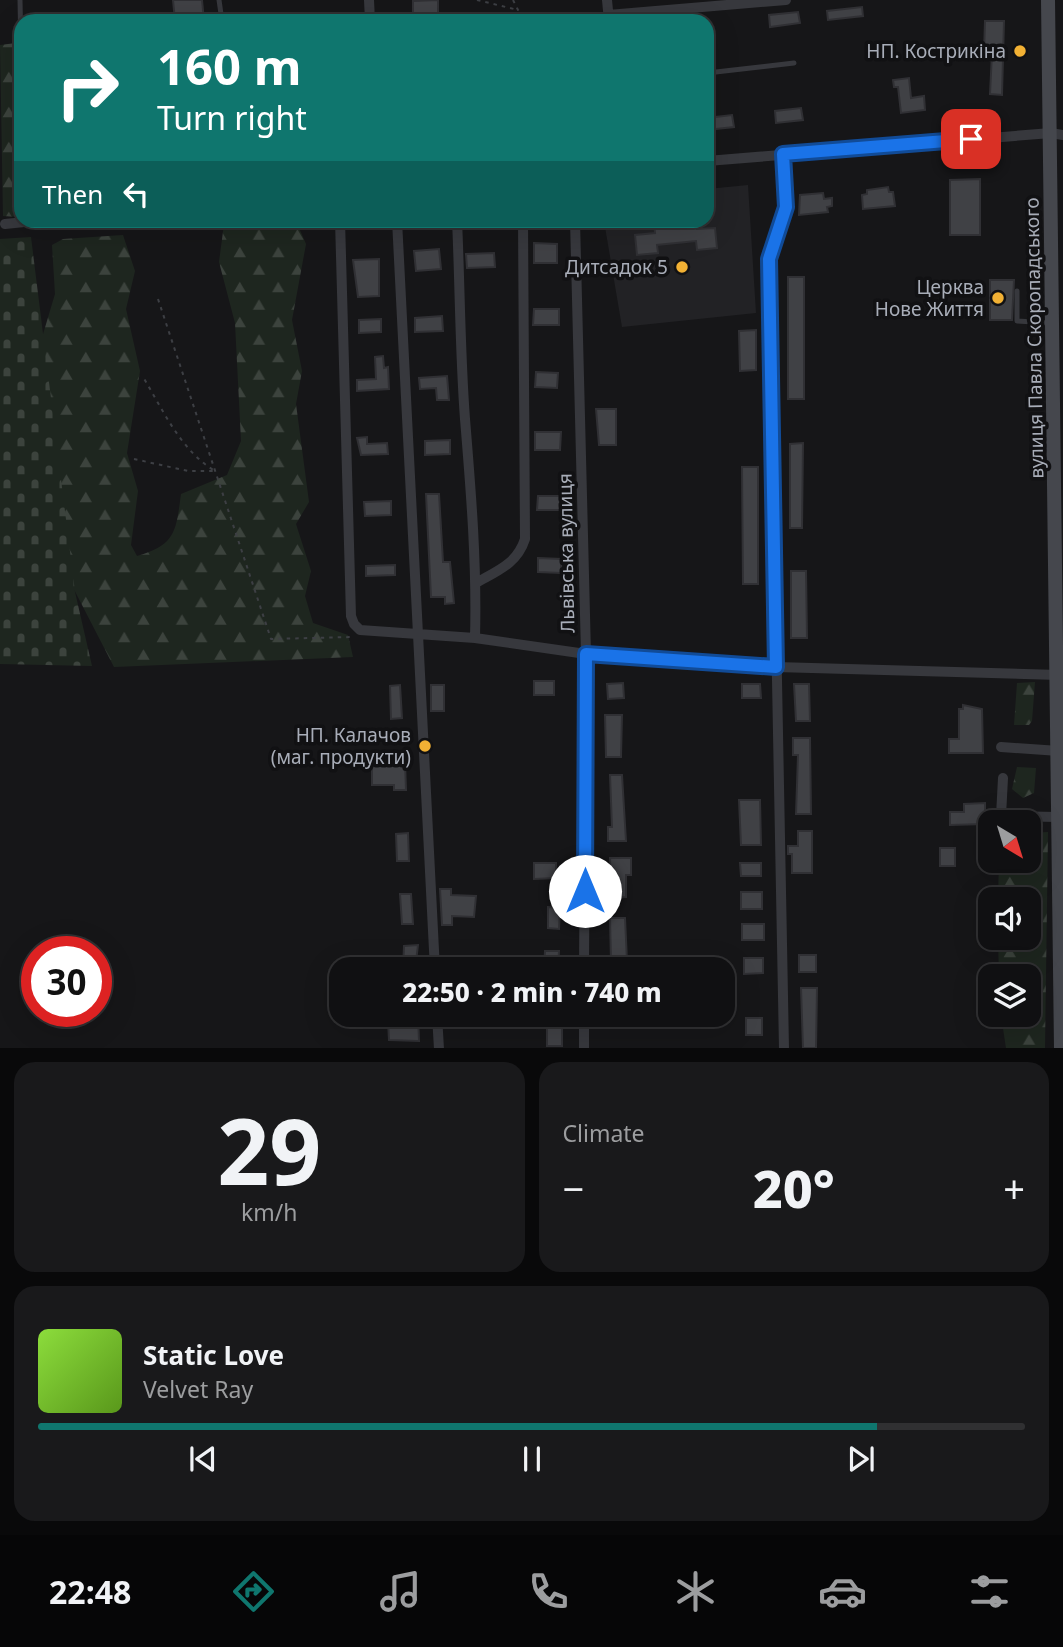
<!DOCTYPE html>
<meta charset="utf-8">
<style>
body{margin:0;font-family:"Noto Sans",sans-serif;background:#19191b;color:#f1f3f6;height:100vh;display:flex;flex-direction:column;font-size:26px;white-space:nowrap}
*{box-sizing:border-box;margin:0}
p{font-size:23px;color:#9c9d9f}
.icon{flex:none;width:38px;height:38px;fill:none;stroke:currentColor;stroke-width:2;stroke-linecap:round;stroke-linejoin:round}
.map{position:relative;height:1048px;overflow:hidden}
.panel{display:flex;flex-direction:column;gap:14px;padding:14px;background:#09090a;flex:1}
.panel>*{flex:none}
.top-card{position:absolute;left:14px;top:14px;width:700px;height:214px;border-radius:21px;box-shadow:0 7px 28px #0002,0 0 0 2px #303032;background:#0f766e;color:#fff;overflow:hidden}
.needle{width:46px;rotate:142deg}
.buttons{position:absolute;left:978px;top:810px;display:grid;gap:14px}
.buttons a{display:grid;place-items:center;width:63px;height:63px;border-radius:14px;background:#101012;box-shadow:0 7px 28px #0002,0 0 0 2px #303032;font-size:35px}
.speed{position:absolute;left:21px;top:936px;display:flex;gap:14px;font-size:35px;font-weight:700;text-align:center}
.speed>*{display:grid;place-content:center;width:91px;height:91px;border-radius:50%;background:#101012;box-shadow:0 7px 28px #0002,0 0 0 2px #303032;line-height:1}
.speed .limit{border:10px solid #d22;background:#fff;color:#111}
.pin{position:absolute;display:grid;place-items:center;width:60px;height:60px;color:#fff;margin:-30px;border-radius:14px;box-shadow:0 4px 10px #0006}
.me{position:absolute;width:77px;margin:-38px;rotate:0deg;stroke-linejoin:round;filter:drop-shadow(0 0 5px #0008)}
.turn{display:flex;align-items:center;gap:24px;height:147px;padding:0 28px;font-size:32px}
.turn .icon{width:91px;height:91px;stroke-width:2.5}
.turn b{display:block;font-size:49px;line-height:60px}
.then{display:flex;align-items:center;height:66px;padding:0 28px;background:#0003;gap:14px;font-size:26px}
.big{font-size:52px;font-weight:800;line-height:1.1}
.panel .tile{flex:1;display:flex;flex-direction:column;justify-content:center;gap:10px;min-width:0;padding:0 24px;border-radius:21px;background:#19191b}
.panel .dial{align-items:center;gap:0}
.dial b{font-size:91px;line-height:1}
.song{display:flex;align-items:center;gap:21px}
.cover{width:84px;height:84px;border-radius:10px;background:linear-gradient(135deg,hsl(90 70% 55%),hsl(90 70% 35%))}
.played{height:7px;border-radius:4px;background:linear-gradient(90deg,#0f766e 85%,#303032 85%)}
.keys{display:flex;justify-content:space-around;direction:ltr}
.heat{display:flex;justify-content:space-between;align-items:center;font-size:38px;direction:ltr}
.panel .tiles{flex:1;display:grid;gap:14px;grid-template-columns:1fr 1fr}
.tile:last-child{grid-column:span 2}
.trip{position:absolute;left:329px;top:957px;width:406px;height:70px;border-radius:21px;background:#101012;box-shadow:0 7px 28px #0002,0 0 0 2px #303032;font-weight:800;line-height:70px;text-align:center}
.tabs{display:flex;height:112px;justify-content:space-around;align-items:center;background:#060607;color:#9c9d9f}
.tabs .icon{width:49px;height:49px}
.tabs .on{color:#0f766e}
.tabs b{font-size:32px;color:#f1f3f6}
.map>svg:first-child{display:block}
</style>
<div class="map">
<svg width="1063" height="1049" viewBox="0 0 1063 1049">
<defs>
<pattern id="forest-firs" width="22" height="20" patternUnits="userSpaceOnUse" patternTransform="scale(1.75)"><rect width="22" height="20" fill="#1e261f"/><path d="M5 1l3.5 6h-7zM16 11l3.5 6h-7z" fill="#3c433d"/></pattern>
<pattern id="cemetery-stones" width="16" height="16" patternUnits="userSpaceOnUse" patternTransform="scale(1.75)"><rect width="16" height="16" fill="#1e261f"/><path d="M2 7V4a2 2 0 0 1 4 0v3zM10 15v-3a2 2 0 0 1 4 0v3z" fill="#3c433d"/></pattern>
</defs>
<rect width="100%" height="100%" fill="#161618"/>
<path fill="#222225" d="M748 185 756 313 622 327 604 221 707 220V189Z"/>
<path fill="url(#forest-firs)" d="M16 43 21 94V208L17 217 3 216 0 45Z
M250 220 296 221 306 244 292 320 302 371 296 404 309 502 296 524 311 571 305 596 313 623 348 635 353 657 114 667 65 572 38 351 55 294 52 245 63 239 123 235 135 271 126 309 140 371 127 453 138 491 131 545 137 556C176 545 176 531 181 494L227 475 241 441 235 323 219 262 224 224Z
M1035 682 1032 721 1029 725H1014L1017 683Z
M1017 767 1036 768 1034 793 1023 798 1012 789Z
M1048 832 1045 1048H1006L1001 1015H1029V976H999L998 938H1029V900L998 899 999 861H1029V833Z"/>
<path fill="url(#cemetery-stones)" d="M31 237 75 592 92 666 0 664V239Z"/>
<path fill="#404145" stroke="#303034" stroke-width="2" d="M173 0H202L204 21H175Z
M438 0V21H413V1Z
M862 7 863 16 828 20 827 11Z
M798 12 800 23 770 27 769 15Z
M985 21H1004L1002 95 990 94 992 53H984Z
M909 78 911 98 924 96 925 110 901 113 898 87H894L893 80Z
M801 108 803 120 776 123 775 111Z
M732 115 734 127 707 130V118Z
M980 179V235H950V180Z
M888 187 889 192H893L895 206 863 209 862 195 867 194V190Z
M823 193 824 199 832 198V206L827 207 828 212 799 215 800 195Z
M689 220H696L697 229 715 228 717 248 697 250 696 241 657 245 658 253 637 255 635 235 655 233 654 224Z
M534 243 557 244V263H534Z
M439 249 441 269 416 271 414 251Z
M494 253 495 267 467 268 466 254Z
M379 259V296L358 297 353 260Z
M788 277H804V399H788Z
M990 280H1014L1012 320H990Z
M534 309H559V325H533Z
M442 316 443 331 415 332V318Z
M381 319V332L359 333V320Z
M756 330V370L740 371 739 331Z
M383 356 384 368 388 367 389 389 357 391V380L376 379 375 357Z
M536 372 558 373 557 388 535 387Z
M447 376 449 400H437L436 388 420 389 419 378Z
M596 409H616V445H599Z
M535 432H561L560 450H535Z
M367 437V444L387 443 388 454 361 455 357 438Z
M450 440V454L425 455V441Z
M803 443 802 528H790V444Z
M742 467H758V584H743Z
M426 494H439L443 562H450L454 603 445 604V597H431Z
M538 496H562L561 510H537Z
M391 501V515L365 516 364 502Z
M538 558 561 559V573L538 572Z
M395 565V575L366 576V566Z
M791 571H806L807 638H791Z
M534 681H554V695H534Z
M623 683 624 698 608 699 607 684Z
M742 684H760L761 698H742Z
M794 684H809L810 721H796Z
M400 685 402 718 391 719 390 686Z
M431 685H444V711H431Z
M963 705 982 709 983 753H949V739H959V709H963Z
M605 715H622L621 757H606Z
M793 738H810L811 814H796L798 755H793Z
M405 762 406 790H394V785H372V764Z
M610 775H622L626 841H608V827H612Z
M739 800H760L761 845H741Z
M985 803V824L950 825V812H964V804Z
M798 831H812V873H792V854H788V846H798Z
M408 833 409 861H397L396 834Z
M940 848H955V866H940Z
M610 858H631V875H626V897L611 898Z
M534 863H556V878L534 879Z
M740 863H761V876H741Z
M440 889H451V895L476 896 474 917 452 916V925H442Z
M741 892H762V909H741Z
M400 894H411L413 924H402Z
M548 907 560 908 559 929 548 928Z
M610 918H625L627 961 611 962Z
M742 924H764V940H742Z
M418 945 415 970H403L404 946Z
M545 951H559L558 969H544Z
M799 955H816V972H799Z
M744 958H763V973L744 974Z
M801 988H817L816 1048H803Z
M406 1015H418L419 1041 389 1040 388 1021H406Z
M746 1018H762V1035H746Z
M547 1026H562V1046H547Z"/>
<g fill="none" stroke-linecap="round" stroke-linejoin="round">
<path stroke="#3d3f44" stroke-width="2" stroke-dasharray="3.5 5" stroke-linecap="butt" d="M477 0 518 10
M513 0 518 10 532 21
M567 21 597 16
M158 299 271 639 353 637
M134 459 188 471H215C181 451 163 410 143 377"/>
<path stroke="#37383d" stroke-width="5" d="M20 0 21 50
M219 0 222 21
M707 73 794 63
M1017 291V321L1050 323"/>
<path stroke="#37383d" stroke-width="10" d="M369 0 370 21
M607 0 609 21
M608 15 786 0
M783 154 786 207 769 259 784 1049
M707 161 1051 133 1063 135
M340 220 351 616 354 624 360 630 475 638 586 654 776 667 1059 675
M397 220 435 970
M457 220C460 286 460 353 465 419 471 492 477 564 475 638
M575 220 586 654 584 970
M5 224 44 220
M476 583C497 571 517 564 525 539L523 220
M1001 747 1059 751
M1003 778 1001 816 1059 817
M437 1015 439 1049
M584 1049V1015"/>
<path stroke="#45474d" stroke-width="14" d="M1048 0 1061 1049"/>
</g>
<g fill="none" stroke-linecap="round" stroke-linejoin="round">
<defs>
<path id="route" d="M585 891 586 654 776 667 769 259 786 207 783 154 971 139"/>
</defs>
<use href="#route" stroke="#114b97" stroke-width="18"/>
<use href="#route" stroke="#1a73e8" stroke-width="12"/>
</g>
<g fill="#f2b134" stroke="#111113" stroke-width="2.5">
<circle cx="1020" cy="51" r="7"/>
<circle cx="682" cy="267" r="7"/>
<circle cx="998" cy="298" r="7"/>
<circle cx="425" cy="746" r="7"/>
</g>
<g text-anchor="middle" stroke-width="7" stroke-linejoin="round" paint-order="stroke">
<g font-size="19" fill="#a8adb8" stroke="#111113" text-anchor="end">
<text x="1006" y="58">НП. Кострикіна</text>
<text x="668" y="274">Дитсадок 5</text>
<text x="984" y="294">Церква<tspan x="984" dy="22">Нове Життя</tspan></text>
<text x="411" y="742">НП. Калачов<tspan x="411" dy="22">(маг. продукти)</tspan></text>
</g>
<g font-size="19" fill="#a8adb8" stroke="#111113">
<text transform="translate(1034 338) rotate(-91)" y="7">вулиця Павла Скоропадського</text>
<text transform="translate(566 553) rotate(-91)" y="7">Львівська вулиця</text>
</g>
</g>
</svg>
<div class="buttons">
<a><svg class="needle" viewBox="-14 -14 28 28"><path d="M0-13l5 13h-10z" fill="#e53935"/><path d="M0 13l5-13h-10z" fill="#9c9d9f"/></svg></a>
<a><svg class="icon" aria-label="sound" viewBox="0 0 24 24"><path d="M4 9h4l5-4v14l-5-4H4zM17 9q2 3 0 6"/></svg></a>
<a><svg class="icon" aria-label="layers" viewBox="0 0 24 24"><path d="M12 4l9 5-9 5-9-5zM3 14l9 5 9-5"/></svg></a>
</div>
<div class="speed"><div class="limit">30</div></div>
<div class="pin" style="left:971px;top:139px;background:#d93025"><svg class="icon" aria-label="arrive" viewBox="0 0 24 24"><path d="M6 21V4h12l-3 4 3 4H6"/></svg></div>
<svg class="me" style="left:585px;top:891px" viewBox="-20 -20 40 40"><circle r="19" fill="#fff"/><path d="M0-13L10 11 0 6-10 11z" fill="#1a73e8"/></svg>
<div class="trip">22:50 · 2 min · 740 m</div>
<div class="top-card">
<div class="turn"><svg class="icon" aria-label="right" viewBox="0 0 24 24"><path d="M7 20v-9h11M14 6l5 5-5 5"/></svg><div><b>160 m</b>Turn right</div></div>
<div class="then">Then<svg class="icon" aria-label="left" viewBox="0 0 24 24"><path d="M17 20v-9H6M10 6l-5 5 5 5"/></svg></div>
</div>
</div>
<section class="panel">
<div class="tiles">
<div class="tile dial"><b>29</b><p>km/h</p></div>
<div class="tile"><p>Climate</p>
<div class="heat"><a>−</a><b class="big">20°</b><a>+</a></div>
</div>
<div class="tile">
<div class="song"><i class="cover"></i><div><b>Static Love</b><p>Velvet Ray</p></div></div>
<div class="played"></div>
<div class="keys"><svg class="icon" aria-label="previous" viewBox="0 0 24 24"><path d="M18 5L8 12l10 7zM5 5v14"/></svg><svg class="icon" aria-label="pause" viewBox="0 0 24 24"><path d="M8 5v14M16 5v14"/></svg><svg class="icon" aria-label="next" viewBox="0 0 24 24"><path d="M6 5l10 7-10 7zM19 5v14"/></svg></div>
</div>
</div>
</section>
<nav class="tabs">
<b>22:48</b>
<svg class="icon on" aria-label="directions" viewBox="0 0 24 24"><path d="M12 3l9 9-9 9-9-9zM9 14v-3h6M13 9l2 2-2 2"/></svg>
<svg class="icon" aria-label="music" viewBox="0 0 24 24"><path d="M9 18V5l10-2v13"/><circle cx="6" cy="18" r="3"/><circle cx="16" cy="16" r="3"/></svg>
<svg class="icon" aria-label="phone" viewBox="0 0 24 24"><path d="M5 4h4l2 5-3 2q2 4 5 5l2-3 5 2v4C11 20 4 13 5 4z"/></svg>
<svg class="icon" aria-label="climate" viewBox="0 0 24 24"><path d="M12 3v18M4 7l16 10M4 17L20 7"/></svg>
<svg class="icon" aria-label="car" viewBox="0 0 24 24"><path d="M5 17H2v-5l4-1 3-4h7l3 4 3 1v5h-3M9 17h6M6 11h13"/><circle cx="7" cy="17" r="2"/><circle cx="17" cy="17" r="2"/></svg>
<svg class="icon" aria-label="filters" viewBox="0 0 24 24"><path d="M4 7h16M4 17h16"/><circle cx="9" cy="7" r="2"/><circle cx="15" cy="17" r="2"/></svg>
</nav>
